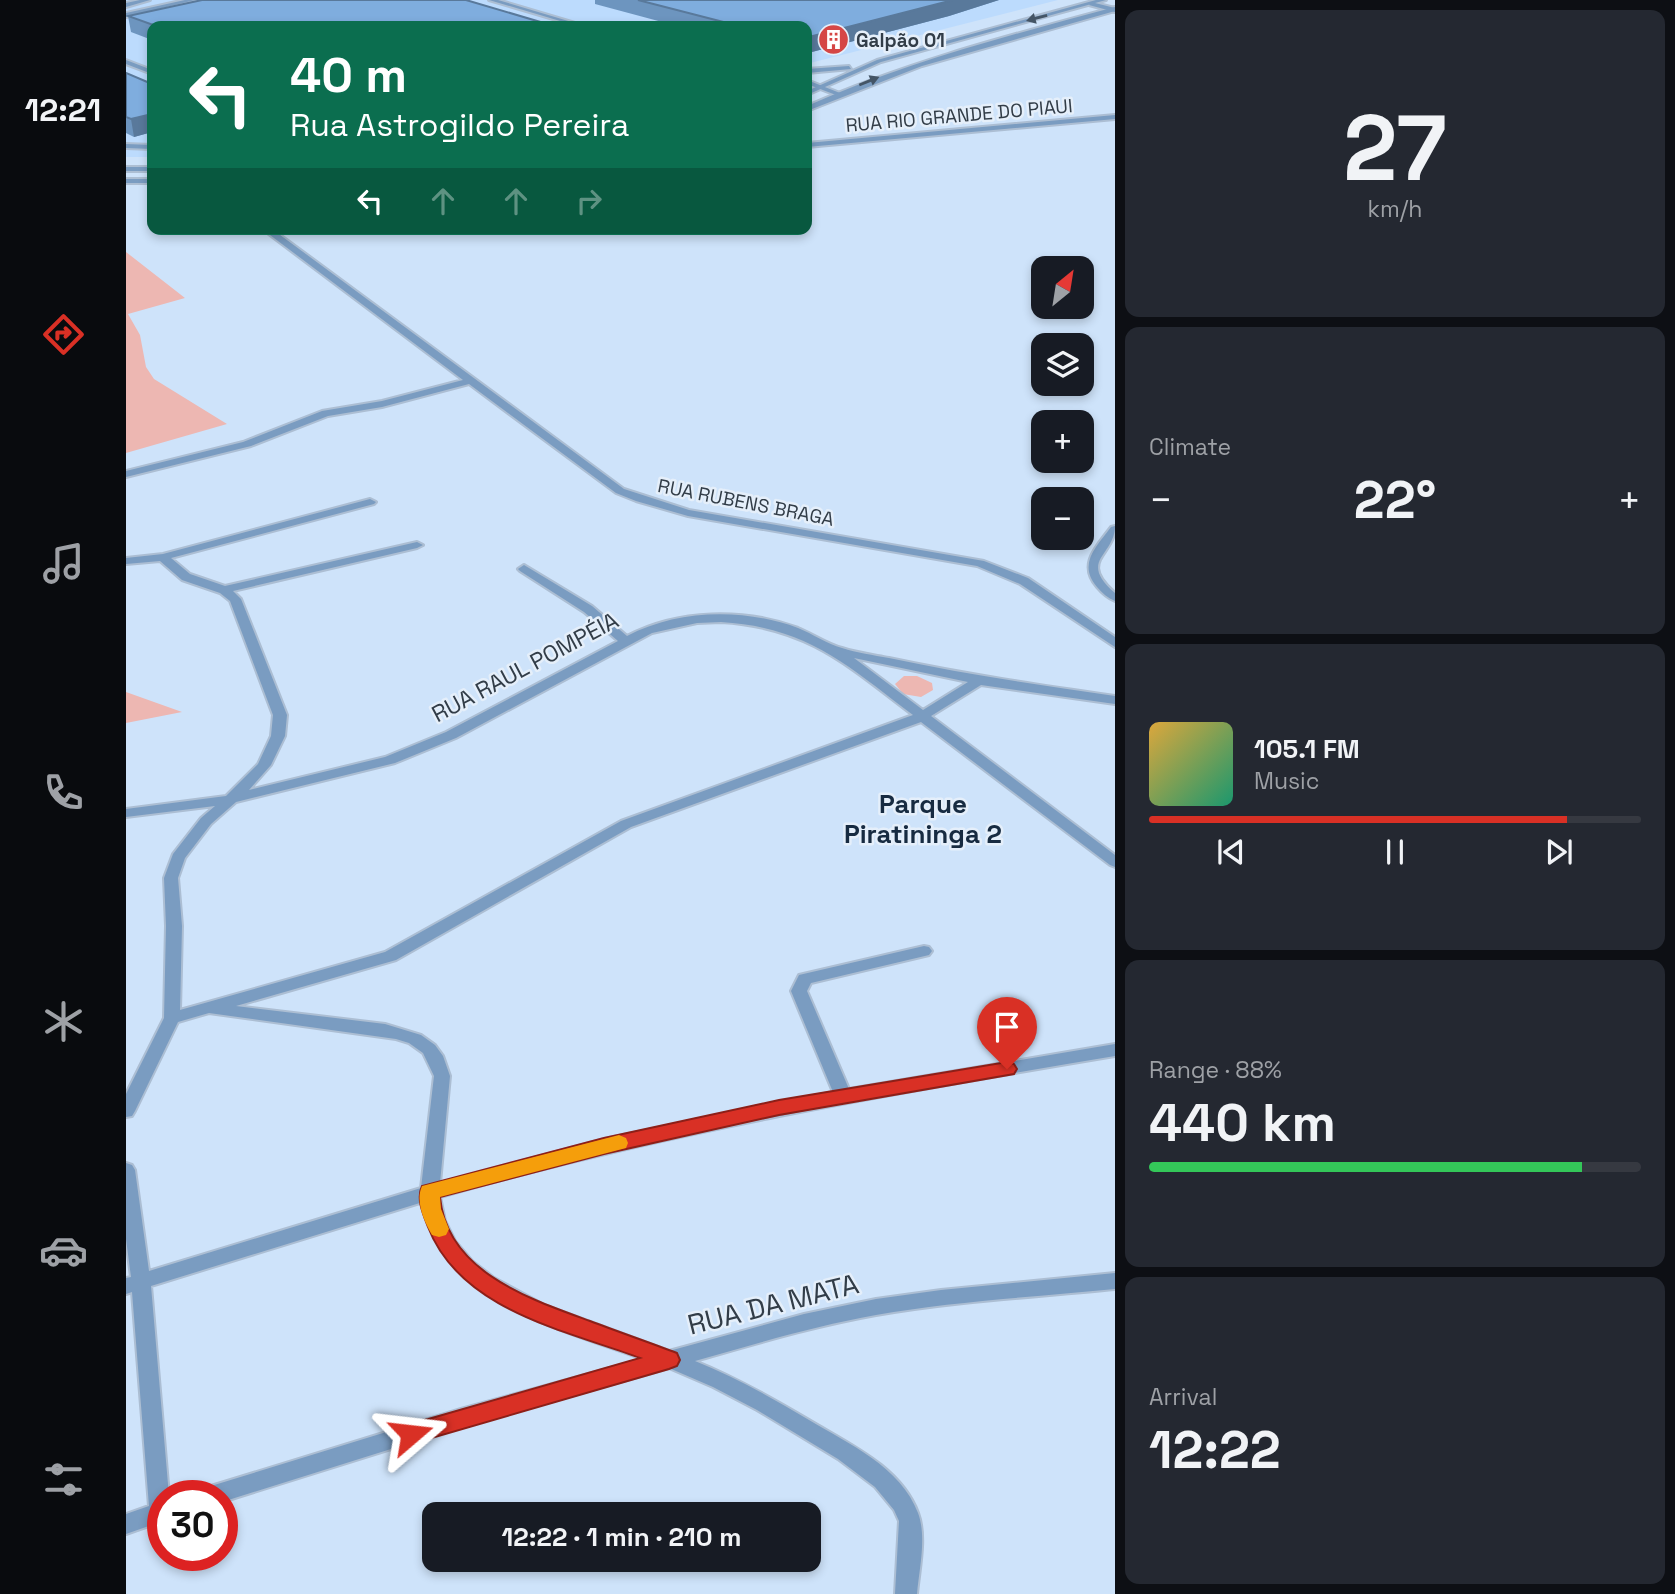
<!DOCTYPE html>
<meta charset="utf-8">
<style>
body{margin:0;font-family:"Space Grotesk",sans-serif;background:#242831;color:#f1f3f6;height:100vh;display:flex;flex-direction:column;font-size:26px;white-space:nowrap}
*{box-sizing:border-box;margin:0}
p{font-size:23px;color:#9ea1a6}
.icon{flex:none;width:38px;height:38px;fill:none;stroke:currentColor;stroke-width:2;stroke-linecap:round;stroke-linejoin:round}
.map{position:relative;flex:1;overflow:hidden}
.drawer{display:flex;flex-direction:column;gap:10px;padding:10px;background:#0d0f14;width:560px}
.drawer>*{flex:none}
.guide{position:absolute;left:21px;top:21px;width:665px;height:214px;border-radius:14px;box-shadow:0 4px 10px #0003;background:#0b6e4f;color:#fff;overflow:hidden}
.needle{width:46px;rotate:30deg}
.controls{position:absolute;left:905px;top:256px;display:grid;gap:14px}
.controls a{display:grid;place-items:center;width:63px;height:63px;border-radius:14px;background:#171b24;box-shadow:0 4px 10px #0003;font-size:35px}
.speed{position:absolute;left:21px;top:1480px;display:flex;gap:14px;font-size:35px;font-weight:700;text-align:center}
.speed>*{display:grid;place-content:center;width:91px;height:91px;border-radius:50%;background:#171b24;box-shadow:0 4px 10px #0003;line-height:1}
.speed .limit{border:10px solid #d22;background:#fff;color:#111}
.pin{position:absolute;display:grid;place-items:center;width:60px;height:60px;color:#fff;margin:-72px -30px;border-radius:50% 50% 50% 0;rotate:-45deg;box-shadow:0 0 7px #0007}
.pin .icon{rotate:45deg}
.me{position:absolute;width:77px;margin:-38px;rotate:73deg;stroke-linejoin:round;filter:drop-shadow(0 0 5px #0008)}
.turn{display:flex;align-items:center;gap:24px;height:147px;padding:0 28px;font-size:32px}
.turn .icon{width:91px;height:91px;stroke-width:2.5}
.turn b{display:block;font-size:49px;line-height:60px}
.lanes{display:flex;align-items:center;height:66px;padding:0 28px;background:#0003;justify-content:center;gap:35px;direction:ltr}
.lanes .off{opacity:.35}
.big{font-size:52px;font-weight:700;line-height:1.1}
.drawer .tile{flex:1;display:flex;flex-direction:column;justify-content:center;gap:10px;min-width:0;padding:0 24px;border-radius:14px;background:#242831}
.drawer .dial{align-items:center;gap:0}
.dial b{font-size:91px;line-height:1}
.song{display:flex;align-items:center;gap:21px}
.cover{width:84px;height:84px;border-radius:10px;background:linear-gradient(135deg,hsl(40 70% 55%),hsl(160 70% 35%))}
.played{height:7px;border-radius:4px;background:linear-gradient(90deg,#d93025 85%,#363941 85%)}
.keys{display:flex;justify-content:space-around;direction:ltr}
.heat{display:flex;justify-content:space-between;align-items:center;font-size:38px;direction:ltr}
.charge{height:10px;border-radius:5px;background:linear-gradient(90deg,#34c759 88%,#363941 0)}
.trip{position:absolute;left:296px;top:1502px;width:399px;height:70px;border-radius:14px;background:#171b24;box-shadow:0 4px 10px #0003;font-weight:700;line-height:70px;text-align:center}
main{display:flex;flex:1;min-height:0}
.dock{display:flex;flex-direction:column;width:126px;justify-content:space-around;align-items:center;background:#090b0e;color:#9ea1a6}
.dock .icon{width:49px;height:49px}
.dock .on{color:#d93025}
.dock b{font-size:32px;color:#f1f3f6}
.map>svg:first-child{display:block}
</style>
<main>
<nav class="dock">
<b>12:21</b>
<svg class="icon on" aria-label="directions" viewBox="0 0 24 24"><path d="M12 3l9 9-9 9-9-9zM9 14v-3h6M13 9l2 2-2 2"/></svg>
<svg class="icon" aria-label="music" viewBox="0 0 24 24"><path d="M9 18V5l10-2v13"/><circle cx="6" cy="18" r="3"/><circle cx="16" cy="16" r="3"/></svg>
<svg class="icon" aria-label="phone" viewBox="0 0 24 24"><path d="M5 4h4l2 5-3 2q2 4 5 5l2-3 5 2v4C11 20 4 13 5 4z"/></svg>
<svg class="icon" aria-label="climate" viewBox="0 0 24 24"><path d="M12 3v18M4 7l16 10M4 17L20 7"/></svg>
<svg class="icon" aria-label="car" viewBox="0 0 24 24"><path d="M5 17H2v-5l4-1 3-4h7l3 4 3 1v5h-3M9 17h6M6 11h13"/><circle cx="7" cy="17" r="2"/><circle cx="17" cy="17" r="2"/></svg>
<svg class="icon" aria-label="filters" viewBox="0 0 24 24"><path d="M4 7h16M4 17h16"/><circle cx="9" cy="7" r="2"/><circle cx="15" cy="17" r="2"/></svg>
</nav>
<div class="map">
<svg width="989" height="1594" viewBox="0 0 989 1594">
<rect width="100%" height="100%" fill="#cee3fa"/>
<path fill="#bcdbfd" d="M0 0H932L684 63H681V26H26V157H0Z"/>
<path fill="#edb7b2" d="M0 252 59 298 2 314 14 335 20 367 28 379 101 424 0 453Z
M778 676H791L806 683 807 690 795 697 777 694 769 684Z
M0 692 56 712 0 723Z"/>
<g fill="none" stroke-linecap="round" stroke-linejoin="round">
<defs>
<path id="service" d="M14 0H24L0 7V3Z
M59 0H69L0 17V13Z
M363 0H372L459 26H451Z
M965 2 989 8V12L963 5Z
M0 60 26 70V74L0 64Z
M681 80 714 93 715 94 710 95 681 84Z
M989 115V119L681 147V143Z
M0 144 26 145V149L0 148Z
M989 526C989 556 951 560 989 593V601C982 598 976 593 971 587 951 564 971 546 985 527Z"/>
<path id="minor" d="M136 229H146L498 489 563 510 858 561 902 578 989 637V647L894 584 851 566 562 516 510 501 490 493 343 384 256 407 202 416 125 446 0 477V471L117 442 196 411 256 401 337 380Z
M244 499 250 502 248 504 45 558 64 574 99 586 291 542 297 545 291 548 107 591 115 599 161 715 159 736 145 765 123 790 259 757 320 732 492 641 458 612 394 571 392 569 398 565 466 606 501 636C552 609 618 608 672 628 687 634 701 644 716 648 731 653 747 655 763 658 838 674 913 685 989 696V704L855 685 805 716 989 855V867L984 865 795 722 505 827 270 960 110 1006 259 1024 295 1035 309 1045 317 1056 324 1076 314 1183 478 1139 707 1092 665 991 673 975 798 946 803 947 806 951 803 955 685 983 681 991 723 1089 989 1044V1056C762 1094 536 1133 314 1197L319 1221 329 1241 346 1261 368 1278 418 1305 543 1351 678 1314 750 1299 815 1290 989 1273V1289C909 1297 829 1301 750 1315 688 1326 629 1344 569 1361 609 1377 646 1398 683 1420 723 1444 775 1467 792 1513 801 1537 793 1570 791 1594H769L773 1521 768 1510 749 1487 712 1459 631 1410 587 1387 543 1368 335 1427 96 1502V1496H75L78 1489 85 1486 335 1409 517 1359C434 1328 316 1303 297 1202L25 1286 43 1496H37V1521L0 1534V1514L23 1506 6 1292 0 1294V1278L5 1277 0 1239V1163L6 1165 9 1170 23 1271 295 1188 308 1076 297 1053 283 1043 270 1039 83 1013 52 1022 9 1111 6 1116 0 1117V1094L38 1018 40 926 38 878 47 854 75 818 89 806 0 817V809L100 796 132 764 145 736 147 715 104 601 94 593 56 580 34 561 0 564V558L37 554ZM595 622C682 627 722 666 787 715L495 821 259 952 54 1010 56 926 52 878 59 858 85 824 110 802 269 763 330 738 526 633 571 623ZM728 658 842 682 797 710Z"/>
<path id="tertiary" d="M970 0H980L755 62 681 95V91L751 60Z
M989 7V11L796 66 681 111V106C780 62 885 35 989 7Z
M723 66 725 69 681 73V69Z
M0 167H26V171H0Z
M0 179H26V183H0Z"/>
</defs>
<use href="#service" stroke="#acbed3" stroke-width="4"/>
<use href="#minor" stroke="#acbed3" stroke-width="4"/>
<use href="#tertiary" stroke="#acbed3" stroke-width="4"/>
<use href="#service" fill="#7a9cc1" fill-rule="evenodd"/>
<use href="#minor" fill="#7a9cc1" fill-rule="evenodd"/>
<use href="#tertiary" fill="#7a9cc1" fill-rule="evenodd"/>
</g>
<path fill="#6d95bf" d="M469 0H873L823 16 682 53H681V26H551L469 4Z
M2 16 428 26H26V40L5 32Z
M0 73 26 84V132L8 137 0 133Z"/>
<path fill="#59799b" d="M827 0H873L823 16 682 53 683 37Z
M26 114V132L8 137 5 119Z"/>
<path fill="#7fadde" stroke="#59799b" stroke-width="2" d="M76 0H340L428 26H30L2 16Z
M512 0H827L683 37 681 36V26H613Z
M0 73 26 84V114L5 119 0 117Z"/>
<defs><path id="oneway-solid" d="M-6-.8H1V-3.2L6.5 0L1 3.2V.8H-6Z" transform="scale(1.75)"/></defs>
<g fill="#456">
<use href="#oneway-solid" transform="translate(911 18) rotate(165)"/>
<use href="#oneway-solid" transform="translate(743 81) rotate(-22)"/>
</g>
<path fill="#d93025" stroke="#8d1f18" stroke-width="2" d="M881 1062 888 1064 891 1069 888 1074 653 1115 478 1154 314 1197C321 1272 404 1299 464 1321 493 1332 522 1342 551 1353L554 1360 551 1366 543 1369 285 1444 277 1441 274 1434 277 1427 285 1424 514 1358C438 1330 334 1310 302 1227 297 1214 290 1199 296 1186L478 1138 653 1100Z"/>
<path fill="#f59e0b" d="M493 1135 500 1138 502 1143 500 1148 314 1197 315 1209 323 1229 320 1235 313 1237 306 1235C298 1221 289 1201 296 1186Z"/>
<defs>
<symbol id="building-disc" viewBox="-11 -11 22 22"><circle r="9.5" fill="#d54645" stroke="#e5effa"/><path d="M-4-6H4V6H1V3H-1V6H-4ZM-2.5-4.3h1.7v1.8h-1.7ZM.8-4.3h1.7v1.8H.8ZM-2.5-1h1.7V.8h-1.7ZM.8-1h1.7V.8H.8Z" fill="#fff"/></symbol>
</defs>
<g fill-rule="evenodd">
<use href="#building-disc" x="690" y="22" width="35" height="35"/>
</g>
<g text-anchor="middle" stroke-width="5" stroke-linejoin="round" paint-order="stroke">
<g font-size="19" font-weight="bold" fill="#323d48" stroke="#e5effa" text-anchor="start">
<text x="730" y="47">Galpão 01</text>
</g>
<g font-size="19" fill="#323d48" stroke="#e5effa">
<text transform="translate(833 115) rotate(-5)" y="7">RUA RIO GRANDE DO PIAUI</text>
<text transform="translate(620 502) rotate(11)" y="7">RUA RUBENS BRAGA</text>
</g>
<g font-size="23" fill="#323d48" stroke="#e5effa">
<text transform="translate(399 667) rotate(-28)" y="8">RUA RAUL POMPÉIA</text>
</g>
<g font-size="26" font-weight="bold" fill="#172b41" stroke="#e5effa">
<text x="797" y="813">Parque<tspan x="797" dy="30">Piratininga 2</tspan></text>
</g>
<g font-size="28" fill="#323d48" stroke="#e5effa">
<text transform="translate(647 1304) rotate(-14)" y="10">RUA DA MATA</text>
</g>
</g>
</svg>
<div class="controls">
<a><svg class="needle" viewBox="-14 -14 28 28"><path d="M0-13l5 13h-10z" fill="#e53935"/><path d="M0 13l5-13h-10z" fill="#9ea1a6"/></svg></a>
<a><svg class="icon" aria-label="layers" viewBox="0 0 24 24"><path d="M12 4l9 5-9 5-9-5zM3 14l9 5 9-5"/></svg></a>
<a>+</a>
<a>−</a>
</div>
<div class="speed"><div class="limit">30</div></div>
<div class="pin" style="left:881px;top:1069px;background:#d93025"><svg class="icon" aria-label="arrive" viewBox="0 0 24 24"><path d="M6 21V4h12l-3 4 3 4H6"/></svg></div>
<svg class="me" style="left:285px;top:1434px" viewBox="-20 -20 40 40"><path d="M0-17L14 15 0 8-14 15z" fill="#d93025" stroke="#fff" stroke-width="4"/></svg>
<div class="trip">12:22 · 1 min · 210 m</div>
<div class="guide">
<div class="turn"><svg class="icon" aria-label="left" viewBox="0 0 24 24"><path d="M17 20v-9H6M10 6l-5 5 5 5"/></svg><div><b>40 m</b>Rua Astrogildo Pereira</div></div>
<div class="lanes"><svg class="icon" aria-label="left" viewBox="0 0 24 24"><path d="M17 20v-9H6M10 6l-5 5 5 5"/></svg><svg class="icon off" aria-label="ahead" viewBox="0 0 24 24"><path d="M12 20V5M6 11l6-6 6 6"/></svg><svg class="icon off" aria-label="ahead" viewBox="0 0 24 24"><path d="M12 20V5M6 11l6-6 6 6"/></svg><svg class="icon off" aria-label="right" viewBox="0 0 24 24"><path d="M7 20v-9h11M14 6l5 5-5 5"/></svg></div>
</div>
</div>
<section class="drawer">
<div class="tile dial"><b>27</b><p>km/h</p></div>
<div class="tile"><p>Climate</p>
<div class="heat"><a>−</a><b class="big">22°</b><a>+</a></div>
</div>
<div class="tile">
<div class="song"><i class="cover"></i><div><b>105.1 FM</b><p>Music</p></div></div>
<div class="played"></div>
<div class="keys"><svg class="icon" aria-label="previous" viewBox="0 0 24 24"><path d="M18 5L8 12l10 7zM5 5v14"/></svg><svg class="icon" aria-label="pause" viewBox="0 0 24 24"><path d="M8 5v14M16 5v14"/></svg><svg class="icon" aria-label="next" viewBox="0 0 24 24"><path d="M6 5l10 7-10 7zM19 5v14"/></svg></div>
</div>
<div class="tile"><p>Range · 88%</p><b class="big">440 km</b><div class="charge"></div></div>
<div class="tile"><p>Arrival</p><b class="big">12:22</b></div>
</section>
</main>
